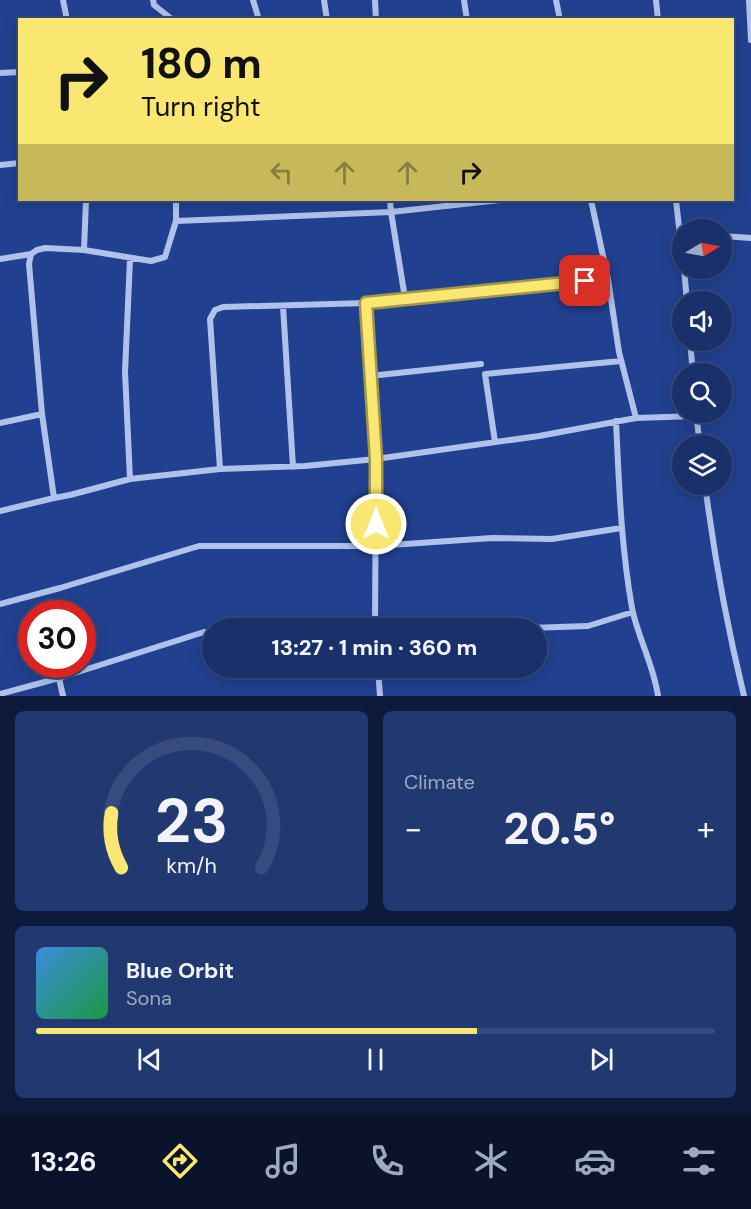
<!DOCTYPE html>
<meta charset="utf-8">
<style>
body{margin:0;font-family:"DM Sans",sans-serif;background:#223871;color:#f1f3f6;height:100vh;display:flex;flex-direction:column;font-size:22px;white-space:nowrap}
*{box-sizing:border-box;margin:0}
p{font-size:20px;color:#9fa9c1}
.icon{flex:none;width:33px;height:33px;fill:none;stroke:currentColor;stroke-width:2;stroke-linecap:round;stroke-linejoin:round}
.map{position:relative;height:696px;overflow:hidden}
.drawer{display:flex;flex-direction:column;gap:15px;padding:15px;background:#0e1a3b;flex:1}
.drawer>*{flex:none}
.hud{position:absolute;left:18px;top:18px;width:716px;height:183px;border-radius:0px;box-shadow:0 3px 15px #0003,0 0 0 2px #374b7e;background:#f9e771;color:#111;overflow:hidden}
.needle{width:39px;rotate:80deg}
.tools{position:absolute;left:672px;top:219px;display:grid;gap:12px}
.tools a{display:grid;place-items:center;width:60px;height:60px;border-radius:50%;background:#19306b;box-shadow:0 3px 15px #0003,0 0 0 2px #374b7e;font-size:30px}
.speed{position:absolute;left:18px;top:600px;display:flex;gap:12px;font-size:30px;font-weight:700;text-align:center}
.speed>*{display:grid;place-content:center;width:78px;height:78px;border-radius:50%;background:#19306b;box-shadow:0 3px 15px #0003,0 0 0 2px #374b7e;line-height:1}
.speed .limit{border:9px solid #d22;background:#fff;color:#111}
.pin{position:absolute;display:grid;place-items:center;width:51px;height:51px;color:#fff;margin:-26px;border-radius:12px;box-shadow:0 3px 9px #0006}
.me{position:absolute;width:66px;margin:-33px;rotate:0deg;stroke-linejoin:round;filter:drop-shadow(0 0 4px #0008)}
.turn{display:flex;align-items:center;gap:21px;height:126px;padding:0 24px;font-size:27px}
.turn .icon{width:78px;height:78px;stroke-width:2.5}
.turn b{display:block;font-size:42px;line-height:51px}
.lanes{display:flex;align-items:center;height:57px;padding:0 24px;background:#0003;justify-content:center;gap:30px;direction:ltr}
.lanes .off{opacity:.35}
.big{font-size:45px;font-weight:800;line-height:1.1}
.drawer .widget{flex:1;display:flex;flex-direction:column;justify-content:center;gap:9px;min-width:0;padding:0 21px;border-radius:9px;background:#223871}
.drawer .dial{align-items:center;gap:0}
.dial svg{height:156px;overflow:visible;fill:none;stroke:#374b7e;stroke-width:7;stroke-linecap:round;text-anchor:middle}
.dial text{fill:#f1f3f6;stroke:none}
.song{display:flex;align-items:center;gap:18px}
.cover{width:72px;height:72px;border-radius:9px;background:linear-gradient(135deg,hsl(210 70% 55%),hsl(140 70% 35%))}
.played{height:6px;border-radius:3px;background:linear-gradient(90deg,#f9e771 65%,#374b7e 65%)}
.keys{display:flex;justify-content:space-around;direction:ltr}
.heat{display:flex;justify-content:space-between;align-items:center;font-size:33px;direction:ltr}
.drawer .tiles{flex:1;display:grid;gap:15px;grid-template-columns:1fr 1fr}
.widget:last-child{grid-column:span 2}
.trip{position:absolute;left:202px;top:618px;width:345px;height:60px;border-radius:30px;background:#19306b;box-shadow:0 3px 15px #0003,0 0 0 2px #374b7e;font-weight:800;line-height:60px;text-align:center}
.tabs{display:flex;height:96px;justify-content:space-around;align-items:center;background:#0a132b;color:#9fa9c1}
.tabs .icon{width:42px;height:42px}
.tabs .selected{color:#f9e771}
.tabs b{font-size:27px;color:#f1f3f6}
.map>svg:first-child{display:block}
</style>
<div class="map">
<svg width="751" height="696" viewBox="0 0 751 696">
<rect width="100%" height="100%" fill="#21408f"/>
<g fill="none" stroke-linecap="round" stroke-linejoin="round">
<path stroke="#b0c2ec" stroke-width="6" d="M63 0 67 20
M153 0 154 5 173 20
M253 0 259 20
M324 0 327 20
M375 0 376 20
M464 0 467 20
M556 0 560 20
M656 0 658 20
M749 0 751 40
M0 73 20 72
M0 165 20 163
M390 200 391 212 405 298
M591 200 608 279 619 352 636 418
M676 200 682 254
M176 221 391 212 500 200
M722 236 751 238
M84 250 86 200
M0 259 31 254
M684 268 687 302
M608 279 366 303 376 459 539 436 636 418 696 416
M283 306 293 467
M690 340 693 374
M370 376 481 364
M696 413 700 446
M616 421C619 484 621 546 632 608 638 638 654 666 658 696
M0 423 42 414
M495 442 485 374 621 361
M220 469 210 319 215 310 223 307 366 303
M130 479 125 372 130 259
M705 484C714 555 727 626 744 696
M54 498 42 414 29 264 31 254 37 250 45 248 84 250 151 261 165 257 176 221V200
M0 511 54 498 70 495 130 479 220 469 305 466 376 459 375 628
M0 604 60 588 199 546H376L492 538 552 539 621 528
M529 628 588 626 633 612
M378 668 380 696
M59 678 63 696
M0 694 59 678 204 632H213"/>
</g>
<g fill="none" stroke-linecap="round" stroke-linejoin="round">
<defs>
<path id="route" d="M376 524V459L366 303 585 281"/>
</defs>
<use href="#route" stroke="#a29649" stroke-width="15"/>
<use href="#route" stroke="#f9e771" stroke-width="10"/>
</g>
</svg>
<div class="tools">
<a><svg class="needle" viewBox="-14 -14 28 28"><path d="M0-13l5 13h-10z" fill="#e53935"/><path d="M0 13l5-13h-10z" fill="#9fa9c1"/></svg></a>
<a><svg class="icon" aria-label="sound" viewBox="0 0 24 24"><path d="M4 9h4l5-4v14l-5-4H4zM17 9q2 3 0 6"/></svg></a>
<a><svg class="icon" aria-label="search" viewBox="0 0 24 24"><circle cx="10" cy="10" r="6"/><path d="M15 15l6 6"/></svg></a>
<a><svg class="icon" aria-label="layers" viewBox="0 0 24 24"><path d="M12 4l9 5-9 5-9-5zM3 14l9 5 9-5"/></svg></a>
</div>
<div class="speed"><div class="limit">30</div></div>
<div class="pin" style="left:585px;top:281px;background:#d93025"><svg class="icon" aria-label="arrive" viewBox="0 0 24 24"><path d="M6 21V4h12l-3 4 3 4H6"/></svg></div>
<svg class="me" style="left:376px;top:524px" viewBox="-20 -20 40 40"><circle r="17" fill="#f9e771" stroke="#fff" stroke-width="3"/><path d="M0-11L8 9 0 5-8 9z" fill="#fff"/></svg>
<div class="trip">13:27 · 1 min · 360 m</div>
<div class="hud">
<div class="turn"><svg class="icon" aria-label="right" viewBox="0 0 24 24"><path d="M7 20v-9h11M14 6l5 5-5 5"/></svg><div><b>180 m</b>Turn right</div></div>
<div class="lanes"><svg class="icon off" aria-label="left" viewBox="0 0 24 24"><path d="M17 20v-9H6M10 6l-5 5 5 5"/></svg><svg class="icon off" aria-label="ahead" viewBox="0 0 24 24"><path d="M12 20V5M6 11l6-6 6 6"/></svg><svg class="icon off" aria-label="ahead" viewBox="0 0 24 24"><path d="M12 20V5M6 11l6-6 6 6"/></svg><svg class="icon" aria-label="right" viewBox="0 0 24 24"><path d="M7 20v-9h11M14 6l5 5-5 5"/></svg></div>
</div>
</div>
<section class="drawer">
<div class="tiles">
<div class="widget dial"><svg viewBox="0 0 100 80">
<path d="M14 69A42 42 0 1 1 86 69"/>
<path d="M14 69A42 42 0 0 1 9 41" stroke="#f9e771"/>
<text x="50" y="56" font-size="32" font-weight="700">23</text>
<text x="50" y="72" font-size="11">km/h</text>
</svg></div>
<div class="widget"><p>Climate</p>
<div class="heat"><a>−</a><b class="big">20.5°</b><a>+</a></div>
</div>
<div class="widget">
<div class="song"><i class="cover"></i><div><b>Blue Orbit</b><p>Sona</p></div></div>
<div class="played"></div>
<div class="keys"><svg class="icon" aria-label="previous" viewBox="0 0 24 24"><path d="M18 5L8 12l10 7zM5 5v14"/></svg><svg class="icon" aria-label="pause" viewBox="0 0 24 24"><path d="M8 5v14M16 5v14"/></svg><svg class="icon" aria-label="next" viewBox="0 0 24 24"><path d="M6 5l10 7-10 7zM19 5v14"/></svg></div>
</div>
</div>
</section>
<nav class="tabs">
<b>13:26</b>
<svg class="icon selected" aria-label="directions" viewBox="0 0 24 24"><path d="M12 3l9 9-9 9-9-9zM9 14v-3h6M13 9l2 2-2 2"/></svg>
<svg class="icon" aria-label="music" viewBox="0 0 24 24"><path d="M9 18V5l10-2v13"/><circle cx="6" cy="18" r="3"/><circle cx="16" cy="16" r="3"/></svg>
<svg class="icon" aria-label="phone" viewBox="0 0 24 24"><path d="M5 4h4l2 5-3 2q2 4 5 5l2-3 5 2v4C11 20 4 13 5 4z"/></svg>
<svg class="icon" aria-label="climate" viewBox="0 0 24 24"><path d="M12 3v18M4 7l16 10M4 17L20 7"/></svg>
<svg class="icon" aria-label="car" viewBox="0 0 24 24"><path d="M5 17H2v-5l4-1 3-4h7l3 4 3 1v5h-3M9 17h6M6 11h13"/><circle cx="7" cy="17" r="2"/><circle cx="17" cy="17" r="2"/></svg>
<svg class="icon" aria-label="filters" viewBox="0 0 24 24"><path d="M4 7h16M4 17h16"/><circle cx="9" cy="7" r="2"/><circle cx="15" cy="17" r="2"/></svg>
</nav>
